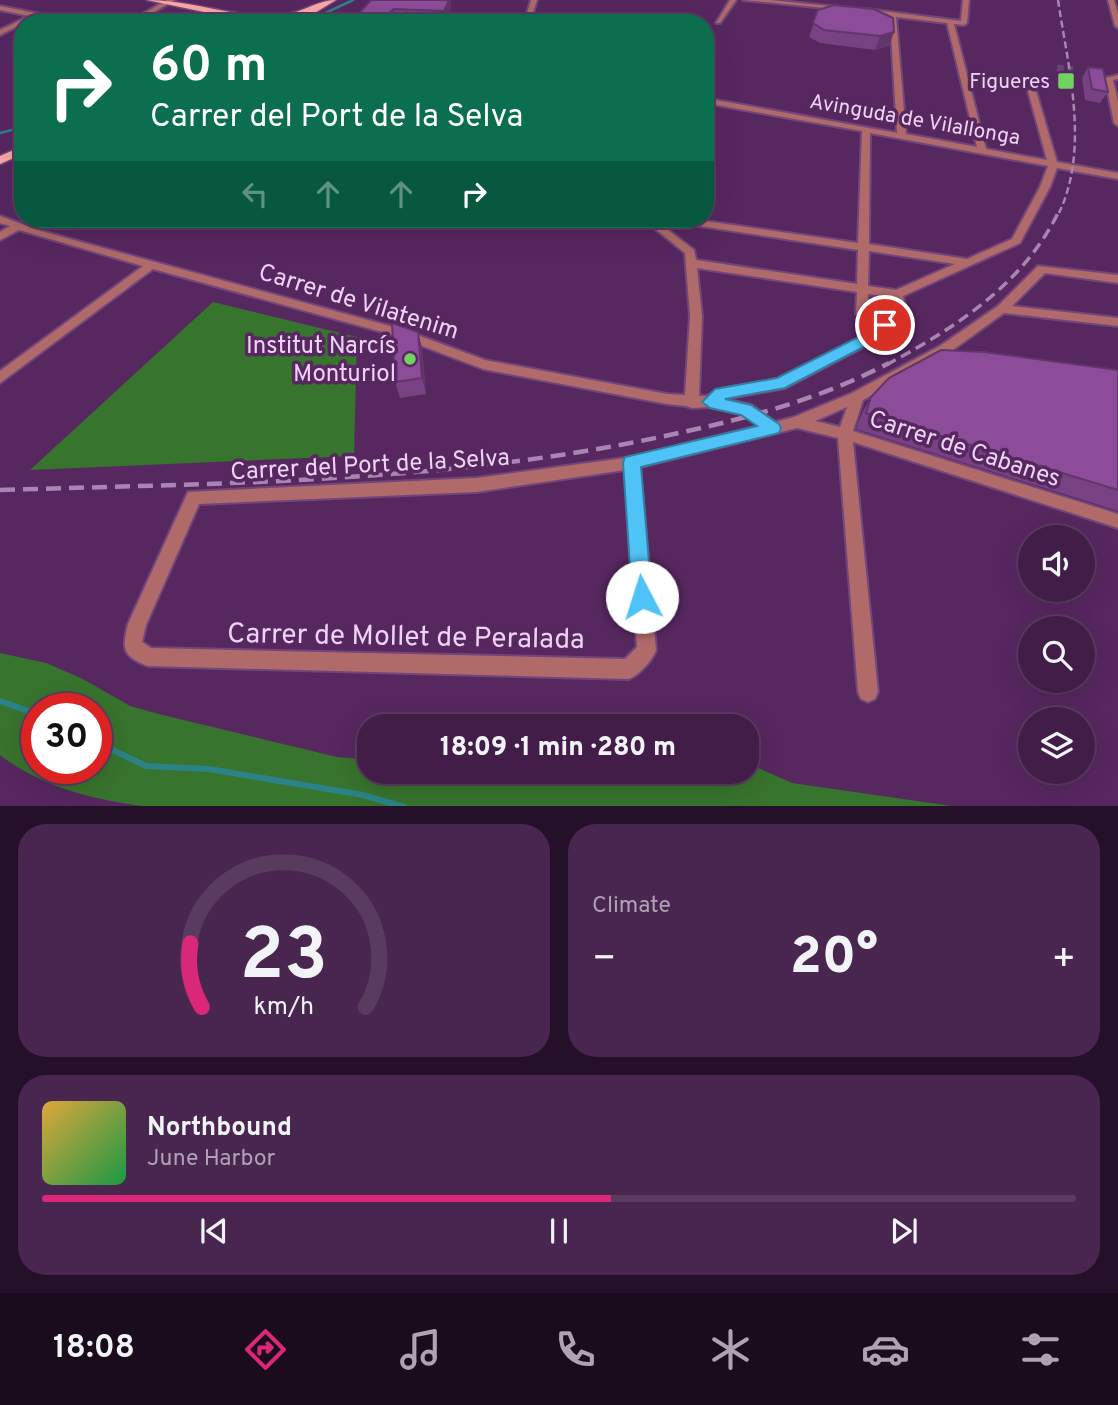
<!DOCTYPE html>
<meta charset="utf-8">
<style>
body{margin:0;font-family:Overpass,sans-serif;background:#48264f;color:#f1f3f6;height:100vh;display:flex;flex-direction:column;font-size:26px;white-space:nowrap}
*{box-sizing:border-box;margin:0}
p{font-size:23px;color:#aea2b4}
.icon{flex:none;width:38px;height:38px;fill:none;stroke:currentColor;stroke-width:2;stroke-linecap:round;stroke-linejoin:round}
.map{position:relative;height:806px;overflow:hidden}
.drawer{display:flex;flex-direction:column;gap:18px;padding:18px;background:#241028;flex:1}
.drawer>*{flex:none}
.banner{position:absolute;left:14px;top:14px;width:700px;height:214px;border-radius:28px;box-shadow:0 7px 28px #0002,0 0 0 2px #5a3b60;background:#0b6e4f;color:#fff;overflow:hidden}
.fabs{position:absolute;left:1018px;top:525px;display:grid;gap:14px}
.fabs a{display:grid;place-items:center;width:77px;height:77px;border-radius:50%;background:#411d48;box-shadow:0 7px 28px #0002,0 0 0 2px #5a3b60;font-size:35px}
.speed{position:absolute;left:21px;top:693px;display:flex;gap:14px;font-size:35px;font-weight:700;text-align:center}
.speed>*{display:grid;place-content:center;width:91px;height:91px;border-radius:50%;background:#411d48;box-shadow:0 7px 28px #0002,0 0 0 2px #5a3b60;line-height:1}
.speed .limit{border:10px solid #d22;background:#fff;color:#111}
.pin{position:absolute;display:grid;place-items:center;width:60px;height:60px;color:#fff;margin:-30px;border:4px solid #fff;border-radius:50%;box-shadow:0 2px 7px #0007}
.me{position:absolute;width:77px;margin:-38px;rotate:355deg;stroke-linejoin:round;filter:drop-shadow(0 0 5px #0008)}
.turn{display:flex;align-items:center;gap:24px;height:147px;padding:0 21px;font-size:32px}
.turn .icon{width:91px;height:91px;stroke-width:2.5}
.turn b{display:block;font-size:49px;line-height:60px}
.lanes{display:flex;align-items:center;height:66px;padding:0 21px;background:#0003;justify-content:center;gap:35px;direction:ltr}
.lanes .off{opacity:.35}
.big{font-size:52px;font-weight:800;line-height:1.1}
.drawer .card{flex:1;display:flex;flex-direction:column;justify-content:center;gap:10px;min-width:0;padding:0 24px;border-radius:28px;background:#48264f}
.drawer .dial{align-items:center;gap:0}
.dial svg{height:182px;overflow:visible;fill:none;stroke:#5a3b60;stroke-width:7;stroke-linecap:round;text-anchor:middle}
.dial text{fill:#f1f3f6;stroke:none}
.song{display:flex;align-items:center;gap:21px}
.cover{width:84px;height:84px;border-radius:10px;background:linear-gradient(135deg,hsl(40 70% 55%),hsl(140 70% 35%))}
.played{height:7px;border-radius:4px;background:linear-gradient(90deg,#db2777 55%,#5a3b60 55%)}
.keys{display:flex;justify-content:space-around;direction:ltr}
.heat{display:flex;justify-content:space-between;align-items:center;font-size:38px;direction:ltr}
.drawer .tiles{flex:1;display:grid;gap:18px;grid-template-columns:1fr 1fr}
.card:last-child{grid-column:span 2}
.trip{position:absolute;left:357px;top:714px;width:402px;height:70px;border-radius:28px;background:#411d48;box-shadow:0 7px 28px #0002,0 0 0 2px #5a3b60;font-weight:800;line-height:70px;text-align:center}
.menu{display:flex;height:112px;justify-content:space-around;align-items:center;background:#1a0c1d;color:#aea2b4}
.menu .icon{width:49px;height:49px}
.menu .active{color:#db2777}
.menu b{font-size:32px;color:#f1f3f6}
.map>svg:first-child{display:block}
</style>
<div class="map">
<svg width="1118" height="807" viewBox="0 0 1118 807">
<rect width="100%" height="100%" fill="#572760"/>
<path fill="#37742d" fill-rule="evenodd" d="M213 302 357 337 354 456 30 470Z
M0 653 46 663 83 679 130 706 163 715 337 757 369 760V772H747V763L792 783 952 806 149 807C95 800 43 788 0 755ZM37 709H96V768H37Z"/>
<g fill="none" stroke-linecap="round" stroke-linejoin="round">
<path stroke="#2b8388" stroke-width="2.5" d="M319 16 353 0
M0 133 23 127"/>
<path stroke="#2b8388" stroke-width="6" d="M0 701 37 714
M96 742 146 766 209 769 363 795 404 807"/>
<path stroke="#6e4176" stroke-width="7" stroke-dasharray="7 3.5" stroke-linecap="butt" d="M1057 68 1073 70"/>
<defs>
<path id="minor" d="M167 0H175L135 23H127Z
M531 0H537L530 23H524Z
M730 0H736L720 23H716Z
M743 0H770L849 8 846 10Z
M963 0H969L967 23 964 25 954 24 986 149 1047 160 1028 91 1032 89 1036 91 1057 162 1118 173V179L1057 168 1050 187 1020 243 903 296 906 312 904 315 875 341 785 388 724 399 751 405 775 422 794 417 852 393 940 346 998 306 1038 266 1118 275V283L1045 273 1012 306 1118 318V326L1004 313 950 352 863 400 853 431 1118 514V528L853 442 878 692 875 699 868 702 861 699 858 692 838 438 797 428 640 467 656 650C652 661 640 674 629 679L148 666C122 656 122 649 128 624L188 492 476 478 632 457 759 426 742 414 710 407 692 408 686 406 667 404 483 369 393 335 153 269 0 383V371L143 266 19 230 0 240V232L10 226 0 223V216L41 231 401 329 485 360 667 394 685 395 690 316 685 253 643 219H654L694 250 696 260 857 284 858 250 667 221 666 219H691L858 243 862 131 705 103V98L897 133 890 16 863 11 866 9 961 21ZM896 17 947 23 977 147 906 134ZM870 133 1048 166 1040 187 1012 239 967 259 869 244ZM869 251 955 264 896 290 868 286ZM697 268 857 292 856 314 862 318 868 314V294L892 297 894 311 865 335 777 379 721 389 707 396H699L702 316ZM847 407 840 427 815 421ZM625 470 637 647 625 659 151 648 142 642 146 625 199 504 476 492Z
M1108 0H1114L1118 14V28L1115 26Z
M0 6 75 21 78 23H64L36 17 0 35V30L29 16 0 10Z
M307 20 311 23H304Z
M1118 75V79L1113 80 1118 102V126L1114 123 1105 78Z"/>
<path id="major" d="M147 0C191 0 234 18 278 16 300 14 318 0 336 0L313 14 303 16 308 17 311 23 289 18 264 23 263 20H242Z
M23 146V154L0 164V156Z"/>
</defs>
<use href="#minor" stroke="#72467b" stroke-width="4"/>
<use href="#major" stroke="#72467b" stroke-width="3"/>
<use href="#minor" fill="#af6a69" fill-rule="evenodd"/>
<use href="#major" fill="#fba7a5" fill-rule="evenodd"/>
<path stroke="#aa85b1" stroke-width="2.5" stroke-dasharray="7 3.5" stroke-linecap="butt" d="M1058 0C1068 67 1090 148 1059 213"/>
<path stroke="#aa85b1" stroke-width="3.5" stroke-dasharray="11 6" stroke-linecap="butt" d="M886 365C955 328 1024 284 1059 211"/>
<path stroke="#aa85b1" stroke-width="4.5" stroke-dasharray="15 8" stroke-linecap="butt" d="M0 490C226 483 452 483 674 434 748 418 821 399 889 363"/>
</g>
<path fill="#784184" d="M371 0H450L451 7 446 21 395 19 390 23H354L353 20Z
M874 9 889 46 875 50 820 43 809 37 818 10Z
M1088 67 1108 92 1100 103 1085 100 1082 78Z
M418 332 422 349 426 394 400 398 395 382Z
M1118 370V511L856 429 862 413 871 397Z"/>
<path fill="#62356b" d="M449 0H450L451 7 446 21 444 11Z
M394 9 395 19 390 23H375Z
M894 32 889 46 875 50 880 36Z
M418 332 422 349 426 394 422 378Z"/>
<path fill="#8c4c99" stroke="#62356b" stroke-width="2" d="M371 0H449L444 11 394 9 375 23 353 20Z
M834 5 874 9 893 18 894 32 880 36 824 30 813 23 818 10Z
M1088 67 1103 69 1108 92 1092 89Z
M392 323 418 332 422 378 395 382Z
M941 350 984 352 1118 370V490L866 413 871 397 889 378Z"/>
<path fill="#4fc3f7" stroke="#337fa1" stroke-width="2" d="M885 320 892 325 875 341 785 388 725 399 751 405 779 424 781 428 779 433 641 467 652 597 650 604 642 606 635 604 632 597 623 463 625 457 757 426 741 415 710 408 702 402 715 389 777 378 865 334Z"/>
<g fill="#70d35f" stroke="#572760" stroke-width="2.5">
<rect x="1057" y="72" width="18" height="18" rx="3.5"/>
<circle cx="410" cy="359" r="7"/>
</g>
<g text-anchor="middle" stroke-width="7" stroke-linejoin="round" paint-order="stroke">
<g font-size="21" fill="#efd3f4" stroke="#572760" text-anchor="end">
<text x="1050" y="88">Figueres</text>
</g>
<g font-size="21" fill="#efd3f4" stroke="#572760">
<text transform="translate(915 119) rotate(10)" y="7">Avinguda de Vilallonga</text>
</g>
<g font-size="24" fill="#efd3f4" stroke="#572760">
<text transform="translate(359 301) rotate(17)" y="8">Carrer de Vilatenim</text>
<text transform="translate(965 448) rotate(18)" y="8">Carrer de Cabanes</text>
<text transform="translate(370 464) rotate(-3)" y="8">Carrer del Port de la Selva</text>
</g>
<g font-size="24" fill="#efd3f4" stroke="#572760" text-anchor="end">
<text x="396" y="353">Institut Narcís<tspan x="396" dy="28">Monturiol</tspan></text>
</g>
<g font-size="28" fill="#efd3f4" stroke="#572760">
<text transform="translate(406 635) rotate(1)" y="10">Carrer de Mollet de Peralada</text>
</g>
</g>
</svg>
<div class="fabs">
<a><svg class="icon" aria-label="sound" viewBox="0 0 24 24"><path d="M4 9h4l5-4v14l-5-4H4zM17 9q2 3 0 6"/></svg></a>
<a><svg class="icon" aria-label="search" viewBox="0 0 24 24"><circle cx="10" cy="10" r="6"/><path d="M15 15l6 6"/></svg></a>
<a><svg class="icon" aria-label="layers" viewBox="0 0 24 24"><path d="M12 4l9 5-9 5-9-5zM3 14l9 5 9-5"/></svg></a>
</div>
<div class="speed"><div class="limit">30</div></div>
<div class="pin" style="left:885px;top:325px;background:#d93025"><svg class="icon" aria-label="arrive" viewBox="0 0 24 24"><path d="M6 21V4h12l-3 4 3 4H6"/></svg></div>
<svg class="me" style="left:642px;top:597px" viewBox="-20 -20 40 40"><circle r="19" fill="#fff"/><path d="M0-13L10 11 0 6-10 11z" fill="#4fc3f7"/></svg>
<div class="trip">18:09 · 1 min · 280 m</div>
<div class="banner">
<div class="turn"><svg class="icon" aria-label="right" viewBox="0 0 24 24"><path d="M7 20v-9h11M14 6l5 5-5 5"/></svg><div><b>60 m</b>Carrer del Port de la Selva</div></div>
<div class="lanes"><svg class="icon off" aria-label="left" viewBox="0 0 24 24"><path d="M17 20v-9H6M10 6l-5 5 5 5"/></svg><svg class="icon off" aria-label="ahead" viewBox="0 0 24 24"><path d="M12 20V5M6 11l6-6 6 6"/></svg><svg class="icon off" aria-label="ahead" viewBox="0 0 24 24"><path d="M12 20V5M6 11l6-6 6 6"/></svg><svg class="icon" aria-label="right" viewBox="0 0 24 24"><path d="M7 20v-9h11M14 6l5 5-5 5"/></svg></div>
</div>
</div>
<section class="drawer">
<div class="tiles">
<div class="card dial"><svg viewBox="0 0 100 80">
<path d="M14 69A42 42 0 1 1 86 69"/>
<path d="M14 69A42 42 0 0 1 9 41" stroke="#db2777"/>
<text x="50" y="56" font-size="32" font-weight="700">23</text>
<text x="50" y="72" font-size="11">km/h</text>
</svg></div>
<div class="card"><p>Climate</p>
<div class="heat"><a>−</a><b class="big">20°</b><a>+</a></div>
</div>
<div class="card">
<div class="song"><i class="cover"></i><div><b>Northbound</b><p>June Harbor</p></div></div>
<div class="played"></div>
<div class="keys"><svg class="icon" aria-label="previous" viewBox="0 0 24 24"><path d="M18 5L8 12l10 7zM5 5v14"/></svg><svg class="icon" aria-label="pause" viewBox="0 0 24 24"><path d="M8 5v14M16 5v14"/></svg><svg class="icon" aria-label="next" viewBox="0 0 24 24"><path d="M6 5l10 7-10 7zM19 5v14"/></svg></div>
</div>
</div>
</section>
<nav class="menu">
<b>18:08</b>
<svg class="icon active" aria-label="directions" viewBox="0 0 24 24"><path d="M12 3l9 9-9 9-9-9zM9 14v-3h6M13 9l2 2-2 2"/></svg>
<svg class="icon" aria-label="music" viewBox="0 0 24 24"><path d="M9 18V5l10-2v13"/><circle cx="6" cy="18" r="3"/><circle cx="16" cy="16" r="3"/></svg>
<svg class="icon" aria-label="phone" viewBox="0 0 24 24"><path d="M5 4h4l2 5-3 2q2 4 5 5l2-3 5 2v4C11 20 4 13 5 4z"/></svg>
<svg class="icon" aria-label="climate" viewBox="0 0 24 24"><path d="M12 3v18M4 7l16 10M4 17L20 7"/></svg>
<svg class="icon" aria-label="car" viewBox="0 0 24 24"><path d="M5 17H2v-5l4-1 3-4h7l3 4 3 1v5h-3M9 17h6M6 11h13"/><circle cx="7" cy="17" r="2"/><circle cx="17" cy="17" r="2"/></svg>
<svg class="icon" aria-label="filters" viewBox="0 0 24 24"><path d="M4 7h16M4 17h16"/><circle cx="9" cy="7" r="2"/><circle cx="15" cy="17" r="2"/></svg>
</nav>
